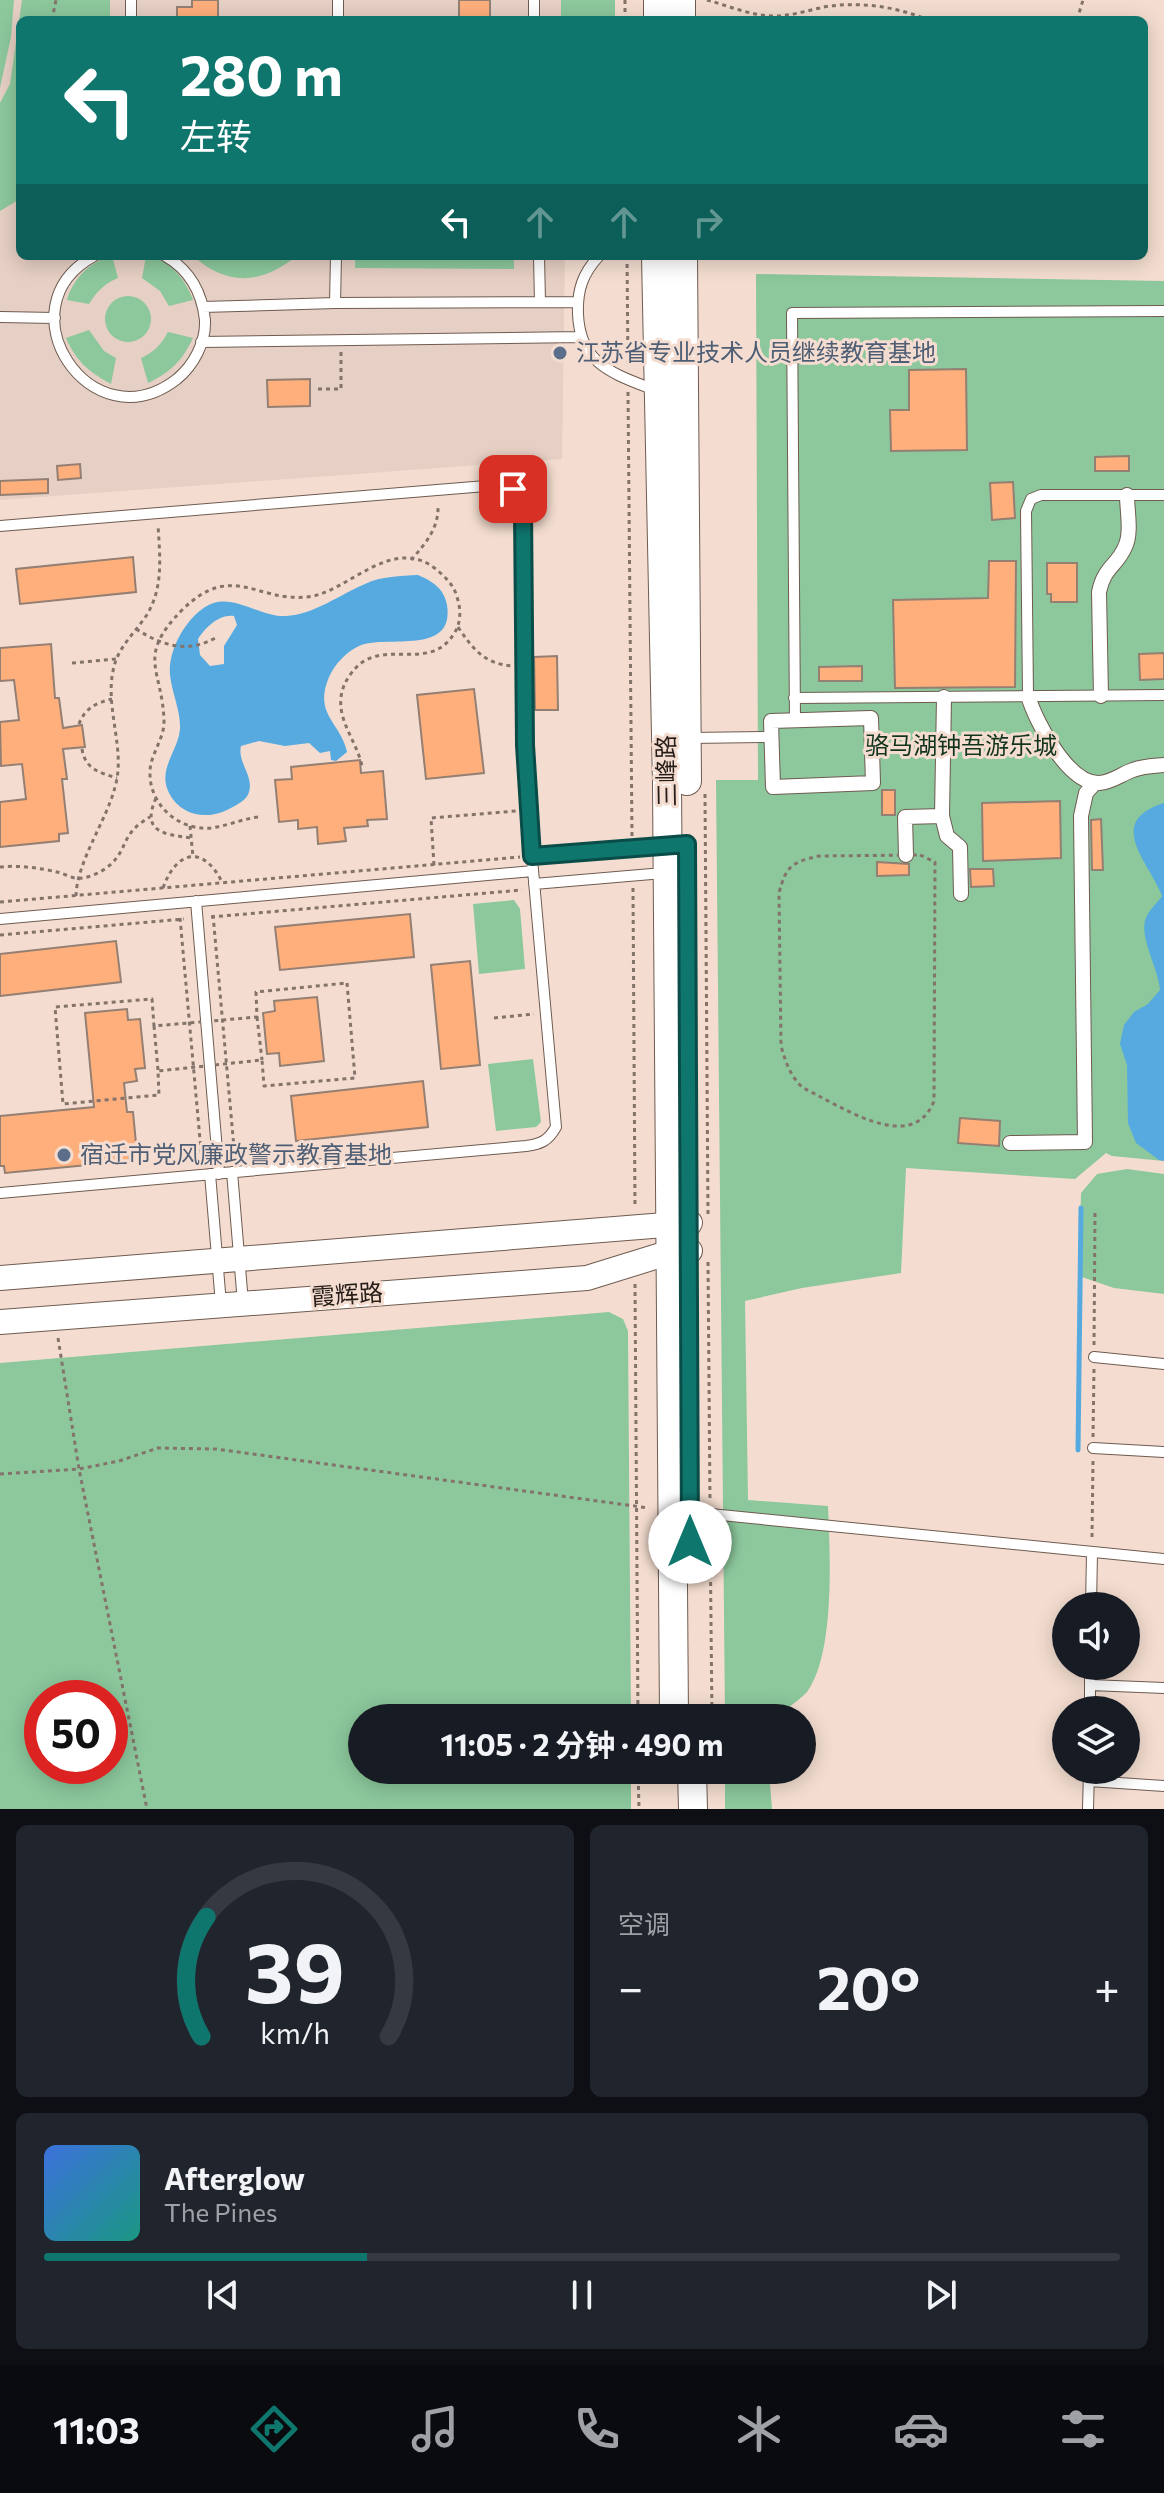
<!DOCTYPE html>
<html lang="zh">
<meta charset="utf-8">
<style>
body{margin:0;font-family:Commissioner,"Noto Sans SC",sans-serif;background:#20242c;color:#f1f3f6;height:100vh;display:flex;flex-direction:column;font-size:30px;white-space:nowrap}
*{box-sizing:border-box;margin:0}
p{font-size:26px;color:#9ea1a6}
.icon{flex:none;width:44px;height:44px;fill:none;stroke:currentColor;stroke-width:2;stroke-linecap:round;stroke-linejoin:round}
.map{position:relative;height:1809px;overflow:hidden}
.drawer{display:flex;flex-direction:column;gap:16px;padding:16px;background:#0d0f14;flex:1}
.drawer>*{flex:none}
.banner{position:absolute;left:16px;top:16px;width:1132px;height:244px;border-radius:12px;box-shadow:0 4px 20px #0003;background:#0f766e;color:#fff;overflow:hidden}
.fabs{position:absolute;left:1052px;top:1592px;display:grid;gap:16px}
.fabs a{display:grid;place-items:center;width:88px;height:88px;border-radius:50%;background:#171b24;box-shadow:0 4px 20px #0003;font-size:40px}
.speed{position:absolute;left:24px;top:1680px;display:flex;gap:16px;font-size:40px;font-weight:700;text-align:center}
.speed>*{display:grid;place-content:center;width:104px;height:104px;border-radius:50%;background:#171b24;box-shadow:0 4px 20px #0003;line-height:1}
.speed .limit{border:12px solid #d22;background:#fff;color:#111}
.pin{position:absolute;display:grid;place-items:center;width:68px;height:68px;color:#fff;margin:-34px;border-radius:16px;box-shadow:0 4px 12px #0006}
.me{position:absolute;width:88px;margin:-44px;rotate:0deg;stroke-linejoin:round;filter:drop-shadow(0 0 6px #0008)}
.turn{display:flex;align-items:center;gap:28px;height:168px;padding:0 32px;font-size:36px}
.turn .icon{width:104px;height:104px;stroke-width:2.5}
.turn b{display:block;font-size:56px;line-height:68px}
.lanes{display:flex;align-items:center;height:76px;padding:0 32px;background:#0003;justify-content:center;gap:40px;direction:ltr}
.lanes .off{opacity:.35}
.big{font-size:60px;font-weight:700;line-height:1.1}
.drawer .tile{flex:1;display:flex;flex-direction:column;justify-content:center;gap:12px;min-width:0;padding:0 28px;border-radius:12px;background:#20242c}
.drawer .dial{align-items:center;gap:0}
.dial svg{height:208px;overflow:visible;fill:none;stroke:#363941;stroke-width:7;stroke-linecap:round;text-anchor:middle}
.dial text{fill:#f1f3f6;stroke:none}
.song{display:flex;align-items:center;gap:24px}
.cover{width:96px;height:96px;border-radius:12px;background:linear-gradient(135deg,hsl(220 70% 55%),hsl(170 70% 35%))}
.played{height:8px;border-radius:4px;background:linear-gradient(90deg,#0f766e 30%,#363941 30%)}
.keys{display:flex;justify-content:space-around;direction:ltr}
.heat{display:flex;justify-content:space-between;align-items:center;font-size:44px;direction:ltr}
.drawer .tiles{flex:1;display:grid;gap:16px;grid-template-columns:1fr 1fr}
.tile:last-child{grid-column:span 2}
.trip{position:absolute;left:348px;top:1704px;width:468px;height:80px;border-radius:40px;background:#171b24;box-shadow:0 4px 20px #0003;font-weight:700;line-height:80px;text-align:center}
.dock{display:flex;height:128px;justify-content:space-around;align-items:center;background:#090b0e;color:#9ea1a6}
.dock .icon{width:56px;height:56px}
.dock .on{color:#0f766e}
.dock b{font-size:36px;color:#f1f3f6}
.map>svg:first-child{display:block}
</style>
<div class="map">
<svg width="1164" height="1809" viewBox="0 0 1164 1809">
<rect width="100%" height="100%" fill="#f4ddd0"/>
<path fill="#e6cfc4" d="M0 0H561V20H20V256H565L562 459 0 500Z"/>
<path fill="#8cc89c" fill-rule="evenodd" d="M0 0H14L11 37 0 88Z
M22 0H110V20H20V199L0 211V103L10 84Z
M561 0H615V20H561Z
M112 256 118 278C104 284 97 291 89 304L67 300C73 279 90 261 112 256Z
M146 256C169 258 186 280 193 300L169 306 160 291 142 278Z
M193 256H297C261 284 228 287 193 256Z
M355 256H514V269L355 268Z
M756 274 1164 281V1161L1112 1156 1106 1153 1075 1179 906 1168 901 1273 802 1288 745 1301 748 1500 828 1506C830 1553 835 1649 809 1689 803 1699 787 1706 778 1718H725L716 780H758Z
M105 319a23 23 0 1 1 46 0a23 23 0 1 1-46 0Z
M89 330 104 351 116 358 111 384C89 372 76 361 66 338Z
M168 332 193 338C182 361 171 372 148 383L141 358C154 352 161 345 168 332Z
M514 900 520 909 525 969 479 974 473 904Z
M533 1059 541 1122 536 1127 496 1131 488 1064Z
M1127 1169 1164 1174V1294L1114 1288 1079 1276 1081 1193 1097 1174Z
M609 1312 623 1319 628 1331 631 1718H362V1770H631V1809H0V1363ZM42 1698H110V1766H42Z
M725 1770H769L772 1809H725Z"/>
<path fill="#56aae0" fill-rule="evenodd" d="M418 575C432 581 444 588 447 605 455 657 385 634 359 646 346 652 335 664 329 677 313 715 341 722 347 752L336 761 331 760 330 751 320 753 309 743 285 746 259 741 241 746C237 762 254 776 249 792 247 800 238 804 231 808 210 820 182 818 169 793 157 769 178 752 180 729 181 712 172 693 170 675 168 651 184 621 205 607 231 590 259 618 286 616 313 615 341 594 365 584 382 576 400 576 418 575ZM234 616 237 625 224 646V664L210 666 200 655 198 639C206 627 219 614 234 616Z
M1164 803V1161L1159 1160 1136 1143 1128 1123 1127 1065 1120 1044 1124 1025 1134 1012 1148 1004 1160 990C1159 970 1138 935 1146 918 1149 910 1157 903 1162 896 1151 864 1103 822 1164 803Z"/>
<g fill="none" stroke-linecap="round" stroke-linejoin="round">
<path stroke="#56aae0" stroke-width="5" d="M1078 1450 1081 1208"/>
</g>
<path fill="#feaf7c" stroke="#947f73" stroke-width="2" d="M192 0H218V20H177V7H192Z
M459 0H490V20H459Z
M966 369 967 450 891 451 890 410H909V370Z
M310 379V406L268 407 267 380Z
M1129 456V471H1095V457Z
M80 464 81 478 58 480 57 466Z
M48 479V493L0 495V481Z
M1013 482 1015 518 992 520 990 483Z
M133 557 136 592 20 604 16 569Z
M989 561H1016L1015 687 895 688 893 600 988 598Z
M1047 563H1077V602H1051V594H1047Z
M51 644 55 698H59L63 728 82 725 85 747 63 749 67 779H62L68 833 59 834V841L0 847V802L26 799 22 764 1 766 0 722 19 720 14 680 0 681V648Z
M1164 653V679L1140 680 1139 654Z
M557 656 558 710H535L534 657Z
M862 666V681H819V667Z
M474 689 484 773 426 779 417 695Z
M360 760 361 773 383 771 387 819 367 820 368 826 344 828 346 841 318 844 317 827 298 829V820L279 822 275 780 292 779 291 767Z
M882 790H895V815H882Z
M1060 801 1061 858 983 861 982 803Z
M1101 819 1103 870H1092L1091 820Z
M877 862 909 864V875L877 876Z
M970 869H993L994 886 971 887Z
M410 914 414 957 280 970 275 927Z
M116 941 121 982 0 996V954Z
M470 961 480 1065 441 1069 431 965Z
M317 997 324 1061 280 1066 279 1053 267 1054 263 1013 275 1011 274 1001Z
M127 1009 128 1020 140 1019 145 1068 135 1069 137 1081 124 1083 127 1112H133L137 1154 129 1155V1161L5 1173 4 1166H0V1116L94 1107 85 1013Z
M423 1081 428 1127 296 1141 291 1096Z
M960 1118 1000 1121 999 1146 958 1143Z"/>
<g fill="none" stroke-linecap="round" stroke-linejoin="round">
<defs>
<path id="service" d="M131 0V20
M534 0V20
M338 20V0
M94 256C0 307 91 446 177 379 194 365 206 342 205 320 202 293 190 270 165 256
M539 256 540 302
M599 256C583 273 577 290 578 314 580 366 615 374 657 391
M335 303 336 256
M203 307 335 303 577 302
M0 317 55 318
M201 342 581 337
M0 526 498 485C515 489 519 494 523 510L527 803 556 1127C548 1141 541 1144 526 1146L0 1193
M1028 696 1026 511 1031 499 1041 495H1164
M794 698 1164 695
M795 721 792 313 1164 311
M689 738 771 737
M532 856 687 844
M534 884 687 871
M196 901 219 1174
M0 919 533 871
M232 1172 243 1303
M210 1174 221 1304
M1094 1357 1164 1364
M1093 1448 1164 1452
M690 1512 1164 1559
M1091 1606 1092 1553
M1090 1685 1164 1688
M1090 1710V1666
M1089 1781 1164 1786
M1088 1809 1089 1770"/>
<path id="pedestrian" d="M1028 696C1036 722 1068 784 1099 783 1113 782 1121 774 1133 770 1143 766 1153 766 1164 765
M1101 696 1099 592C1104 567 1117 566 1125 547 1132 533 1127 511 1127 495
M944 697 942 816 947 836 960 847 961 894
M871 718 873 783 773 787 771 721Z
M906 855 905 817 942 816
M1010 1143 1085 1142 1081 816 1086 793 1095 783"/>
<path id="tertiary" d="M0 1278 690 1223
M0 1322 587 1278 671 1252 690 1251"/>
<path id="secondary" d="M681 0V20
M658 20V0
M656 256 667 783 674 1718
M683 256 687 781
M692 1770 693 1809"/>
</defs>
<use href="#service" stroke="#6f5b50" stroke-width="12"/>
<use href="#pedestrian" stroke="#6f5b50" stroke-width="16"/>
<use href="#tertiary" stroke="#6f5b50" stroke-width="26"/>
<use href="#secondary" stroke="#6f5b50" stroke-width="30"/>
<path stroke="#83736b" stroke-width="3" stroke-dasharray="4 4" stroke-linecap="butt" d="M625 0V20
M707 0C729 6 752 16 774 16 794 16 811 9 830 6 864 2 897 7 928 20
M52 20 56 0
M1077 20 1083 0
M627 256 628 364
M318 389H341V352
M628 392 632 836
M411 560C426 543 439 528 438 505
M458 627C473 649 484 664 513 666
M136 629C163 646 188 654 217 637
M72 663 116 659
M79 724C85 708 96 703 112 699
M82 749C85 769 100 773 117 778
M705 794 708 1214
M156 798C141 832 163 834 191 838
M258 817C242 819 227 826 211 828 180 831 150 806 150 774 149 756 164 740 164 722 163 669 135 658 182 610 232 561 256 602 307 597 348 593 391 534 436 569 445 577 454 585 457 597 461 609 461 622 455 632 429 677 379 632 350 675 345 682 342 689 341 697 338 722 357 742 362 766
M190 826 193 857
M920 855 935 862 934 1101C912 1157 838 1104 803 1088 790 1076 786 1063 781 1046L779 893C786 866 792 862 819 856Z
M434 865 431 818 516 811
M0 867C18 865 40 868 57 872 63 873 69 877 75 878 86 880 102 872 110 865 129 848 120 834 150 817
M163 888C176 851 203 844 222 882
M633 888 635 1208
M76 896C77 861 106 822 115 787 126 750 105 709 113 671 117 649 131 637 144 619 164 591 160 558 158 525
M0 902 520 857
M213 915 235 1159
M211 917 522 890
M180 918 202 1162
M0 935 184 919
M347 983 355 1078 264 1086 262 1060 158 1071 159 1095 63 1104 55 1007 152 999 154 1026 257 1017 256 992Z
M257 1017 262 1060
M494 1018 534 1014
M154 1026 158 1070
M708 1262 710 1502
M635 1284 638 1718
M58 1338 79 1469 147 1809
M1094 1345 1095 1213
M1093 1437 1094 1369
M0 1474 79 1469 119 1461 158 1448 216 1449 649 1508
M710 1526 712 1718
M1092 1537 1093 1461
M638 1770 639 1809"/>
<use href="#service" stroke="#fff" stroke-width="10"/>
<use href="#pedestrian" stroke="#fff" stroke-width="14"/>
<use href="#tertiary" stroke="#fff" stroke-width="24"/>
<use href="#secondary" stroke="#fff" stroke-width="28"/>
</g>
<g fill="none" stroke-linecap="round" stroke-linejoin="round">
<defs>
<path id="route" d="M513 489 520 497 523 510 525 745 532 856 687 844 690 1542"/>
</defs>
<use href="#route" stroke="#0a4d48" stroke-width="20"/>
<use href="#route" stroke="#0f766e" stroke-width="14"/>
</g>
<g fill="#5c6f8a" stroke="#f4ddd0" stroke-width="3">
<circle cx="560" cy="353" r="8"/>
<circle cx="64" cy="1155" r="8"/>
</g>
<g text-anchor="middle" stroke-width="6" stroke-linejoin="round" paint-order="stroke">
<g font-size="24" fill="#4e5e75" stroke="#f4ddd0" text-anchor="start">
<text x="576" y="361">江苏省专业技术人员继续教育基地</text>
<text x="80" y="1163">宿迁市党风廉政警示教育基地</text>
</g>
<g font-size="24" fill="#12341d" stroke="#f4ddd0">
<text x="961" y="754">骆马湖钟吾游乐城</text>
</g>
<g font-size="24" fill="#251c18" stroke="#f4ddd0">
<text transform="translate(667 771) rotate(-91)" y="8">三峰路</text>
<text transform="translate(347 1295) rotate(-4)" y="8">霞辉路</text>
</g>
</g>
</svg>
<div class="fabs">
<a><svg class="icon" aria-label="sound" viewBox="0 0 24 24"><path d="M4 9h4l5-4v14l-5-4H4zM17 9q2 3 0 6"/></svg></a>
<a><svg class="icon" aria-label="layers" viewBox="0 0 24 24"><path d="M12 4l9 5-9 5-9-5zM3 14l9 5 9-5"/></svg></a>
</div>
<div class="speed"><div class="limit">50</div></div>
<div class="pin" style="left:513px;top:489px;background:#d93025"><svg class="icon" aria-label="arrive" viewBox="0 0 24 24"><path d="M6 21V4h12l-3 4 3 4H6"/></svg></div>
<svg class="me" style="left:690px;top:1542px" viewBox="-20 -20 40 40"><circle r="19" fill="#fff"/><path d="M0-13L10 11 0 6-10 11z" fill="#0f766e"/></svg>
<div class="trip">11:05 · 2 分钟 · 490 m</div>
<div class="banner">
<div class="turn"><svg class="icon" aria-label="left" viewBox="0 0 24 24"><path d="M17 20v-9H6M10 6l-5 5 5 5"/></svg><div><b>280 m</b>左转</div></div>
<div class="lanes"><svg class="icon" aria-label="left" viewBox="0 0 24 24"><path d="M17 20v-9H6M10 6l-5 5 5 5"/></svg><svg class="icon off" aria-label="ahead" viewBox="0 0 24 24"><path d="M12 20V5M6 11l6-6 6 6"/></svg><svg class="icon off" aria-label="ahead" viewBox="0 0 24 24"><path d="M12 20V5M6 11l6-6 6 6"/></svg><svg class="icon off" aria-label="right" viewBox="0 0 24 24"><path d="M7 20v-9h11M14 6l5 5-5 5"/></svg></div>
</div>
</div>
<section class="drawer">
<div class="tiles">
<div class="tile dial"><svg viewBox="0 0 100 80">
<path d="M14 69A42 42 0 1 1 86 69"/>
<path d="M14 69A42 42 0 0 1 16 23" stroke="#0f766e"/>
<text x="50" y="56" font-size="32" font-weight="700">39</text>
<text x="50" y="72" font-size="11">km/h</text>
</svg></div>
<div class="tile"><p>空调</p>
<div class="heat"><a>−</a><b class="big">20°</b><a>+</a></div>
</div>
<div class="tile">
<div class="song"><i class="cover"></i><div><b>Afterglow</b><p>The Pines</p></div></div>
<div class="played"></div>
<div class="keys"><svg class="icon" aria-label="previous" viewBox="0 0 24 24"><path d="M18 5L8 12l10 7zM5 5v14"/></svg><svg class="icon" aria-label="pause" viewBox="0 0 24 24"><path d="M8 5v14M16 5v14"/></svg><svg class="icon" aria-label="next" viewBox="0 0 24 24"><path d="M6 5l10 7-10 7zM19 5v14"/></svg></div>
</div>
</div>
</section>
<nav class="dock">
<b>11:03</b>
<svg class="icon on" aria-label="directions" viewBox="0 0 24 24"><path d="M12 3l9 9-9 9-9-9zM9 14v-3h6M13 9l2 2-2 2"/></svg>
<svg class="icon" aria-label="music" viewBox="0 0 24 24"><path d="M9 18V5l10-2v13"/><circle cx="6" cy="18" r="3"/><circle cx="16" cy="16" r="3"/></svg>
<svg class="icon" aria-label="phone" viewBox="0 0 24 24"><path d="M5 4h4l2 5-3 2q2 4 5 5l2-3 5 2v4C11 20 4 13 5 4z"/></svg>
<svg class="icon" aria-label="climate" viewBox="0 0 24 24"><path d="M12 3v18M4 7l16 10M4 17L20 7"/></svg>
<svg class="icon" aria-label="car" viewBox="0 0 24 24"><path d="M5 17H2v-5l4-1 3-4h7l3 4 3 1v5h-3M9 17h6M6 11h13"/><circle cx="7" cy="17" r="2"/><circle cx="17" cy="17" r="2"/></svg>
<svg class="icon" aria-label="filters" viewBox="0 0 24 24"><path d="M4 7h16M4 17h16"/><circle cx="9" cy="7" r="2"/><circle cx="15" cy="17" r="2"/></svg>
</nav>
